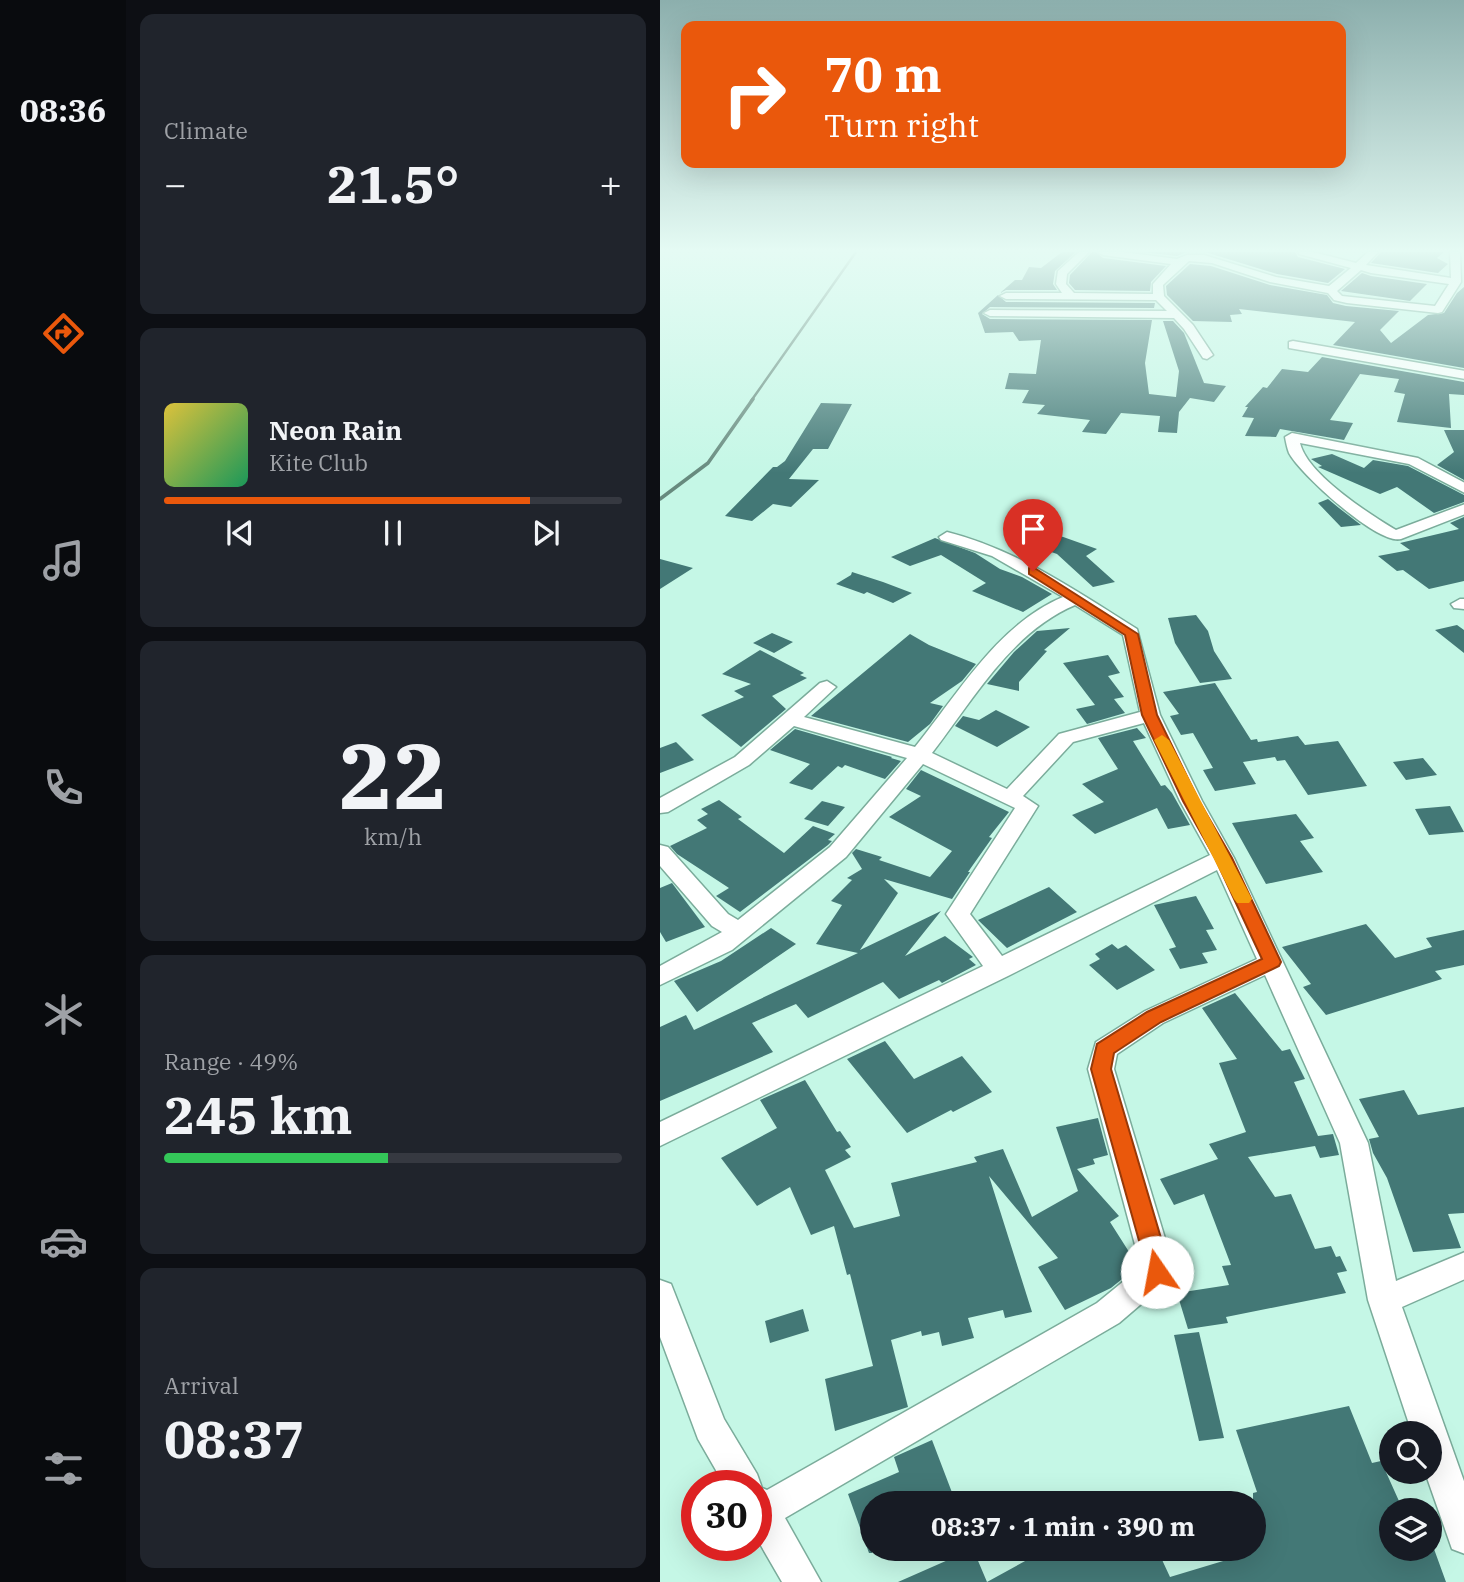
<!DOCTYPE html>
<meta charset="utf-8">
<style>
body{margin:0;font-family:"IBM Plex Serif",serif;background:#20242c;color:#f1f3f6;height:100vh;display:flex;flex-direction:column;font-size:26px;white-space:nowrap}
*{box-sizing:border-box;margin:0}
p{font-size:23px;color:#9ea1a6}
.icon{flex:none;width:38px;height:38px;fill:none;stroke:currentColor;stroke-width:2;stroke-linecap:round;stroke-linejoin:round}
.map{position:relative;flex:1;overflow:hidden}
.details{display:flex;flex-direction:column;gap:14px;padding:14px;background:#0d0f14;width:534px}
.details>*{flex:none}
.hud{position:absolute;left:21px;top:21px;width:665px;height:147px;border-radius:14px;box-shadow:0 7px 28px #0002;background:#ea580c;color:#fff;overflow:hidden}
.fabs{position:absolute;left:719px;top:1421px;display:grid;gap:14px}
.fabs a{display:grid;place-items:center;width:63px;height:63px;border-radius:50%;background:#171b24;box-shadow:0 7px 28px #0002;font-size:35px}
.speed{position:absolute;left:21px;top:1470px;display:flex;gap:14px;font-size:35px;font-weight:700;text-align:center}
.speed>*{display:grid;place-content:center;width:91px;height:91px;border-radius:50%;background:#171b24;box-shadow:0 7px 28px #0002;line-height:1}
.speed .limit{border:10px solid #d22;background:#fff;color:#111}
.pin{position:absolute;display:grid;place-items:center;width:60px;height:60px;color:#fff;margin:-72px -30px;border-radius:50% 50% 50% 0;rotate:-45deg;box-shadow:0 0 7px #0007}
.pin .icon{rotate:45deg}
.me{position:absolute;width:77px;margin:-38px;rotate:348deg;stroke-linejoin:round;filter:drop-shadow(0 0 5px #0008)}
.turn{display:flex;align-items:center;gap:24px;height:147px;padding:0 28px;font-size:32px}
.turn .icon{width:91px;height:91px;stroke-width:2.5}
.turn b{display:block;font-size:49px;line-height:60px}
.big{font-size:52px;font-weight:800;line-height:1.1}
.details .card{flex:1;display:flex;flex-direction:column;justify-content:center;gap:10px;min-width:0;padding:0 24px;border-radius:14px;background:#20242c}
.details .dial{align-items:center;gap:0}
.dial b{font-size:91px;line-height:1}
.song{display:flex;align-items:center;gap:21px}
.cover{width:84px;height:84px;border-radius:10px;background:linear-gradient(135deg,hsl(50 70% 55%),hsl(150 70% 35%))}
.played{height:7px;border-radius:4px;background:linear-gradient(90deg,#ea580c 80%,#363941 80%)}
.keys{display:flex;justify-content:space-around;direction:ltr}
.heat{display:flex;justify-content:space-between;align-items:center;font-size:38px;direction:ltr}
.charge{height:10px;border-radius:5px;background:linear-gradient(90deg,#34c759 49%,#363941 0)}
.trip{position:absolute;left:200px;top:1491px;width:406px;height:70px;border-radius:35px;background:#171b24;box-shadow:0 7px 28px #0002;font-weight:800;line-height:70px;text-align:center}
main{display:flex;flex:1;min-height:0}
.tabs{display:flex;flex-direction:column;width:126px;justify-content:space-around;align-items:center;background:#090b0e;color:#9ea1a6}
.tabs .icon{width:49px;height:49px}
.tabs .active{color:#ea580c}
.tabs b{font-size:32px;color:#f1f3f6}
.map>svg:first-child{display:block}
</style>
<main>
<nav class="tabs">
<b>08:36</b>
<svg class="icon active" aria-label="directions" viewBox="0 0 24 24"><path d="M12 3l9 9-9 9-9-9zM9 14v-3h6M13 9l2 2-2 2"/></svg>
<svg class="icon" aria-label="music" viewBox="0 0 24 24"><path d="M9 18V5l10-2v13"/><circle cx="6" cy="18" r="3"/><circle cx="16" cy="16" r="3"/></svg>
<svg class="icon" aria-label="phone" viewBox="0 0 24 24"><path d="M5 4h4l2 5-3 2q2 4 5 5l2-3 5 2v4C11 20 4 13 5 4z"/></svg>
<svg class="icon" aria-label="climate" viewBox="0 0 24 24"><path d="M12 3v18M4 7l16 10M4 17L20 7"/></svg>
<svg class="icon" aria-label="car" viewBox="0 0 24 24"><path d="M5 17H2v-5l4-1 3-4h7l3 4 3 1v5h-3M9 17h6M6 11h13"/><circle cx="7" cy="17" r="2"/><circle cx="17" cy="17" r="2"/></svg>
<svg class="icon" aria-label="filters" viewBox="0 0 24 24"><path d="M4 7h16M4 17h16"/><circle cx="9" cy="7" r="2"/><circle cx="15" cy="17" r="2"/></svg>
</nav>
<section class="details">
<div class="card"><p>Climate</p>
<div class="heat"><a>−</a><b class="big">21.5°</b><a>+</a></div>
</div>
<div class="card">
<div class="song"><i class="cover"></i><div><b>Neon Rain</b><p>Kite Club</p></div></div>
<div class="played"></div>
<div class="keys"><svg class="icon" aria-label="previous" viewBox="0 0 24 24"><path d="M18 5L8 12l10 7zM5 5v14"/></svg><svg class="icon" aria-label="pause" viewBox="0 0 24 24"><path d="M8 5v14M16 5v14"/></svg><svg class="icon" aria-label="next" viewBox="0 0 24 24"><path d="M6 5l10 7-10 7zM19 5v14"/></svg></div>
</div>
<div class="card dial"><b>22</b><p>km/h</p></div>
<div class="card"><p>Range · 49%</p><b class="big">245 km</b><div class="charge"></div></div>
<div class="card"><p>Arrival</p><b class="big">08:37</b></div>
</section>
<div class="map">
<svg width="805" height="1582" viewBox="0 0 805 1582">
<rect width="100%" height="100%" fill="#c5f7e6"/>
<path fill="#437876" d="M402 252H416L395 271 393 284 397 290H346L340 293 355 280H362L369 267 381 268Z
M432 252H436L443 258 506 266 491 282 490 291 415 290 409 283 410 275Z
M480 252H635L638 257 685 269 668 283 617 274 545 252H527L517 256Z
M721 252H784L777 258 788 264 778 273 711 263Z
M530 264 551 266 610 285 667 295 673 303 686 306 739 311 720 330 731 343 768 315 784 313 797 293 804 287V368L673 345 695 322 579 309 582 314 570 315 572 322 533 321 507 295 506 286Z
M702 273 711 276 767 284 750 301 681 291Z
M338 295 346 302 495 303 494 308 330 307 322 314 330 319 492 320 485 363 489 394 516 397 519 371 503 321H513L524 333 544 383 566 386 554 402 530 398 519 412 517 433 498 432 500 416 461 413 446 434 422 432 430 420 377 414 385 405 362 403 369 390 345 389 349 373 376 374 381 340 359 341 353 332 325 333 318 313Z
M662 357 804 382V395L789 394 791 428 737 422 745 394 734 392 739 379 700 374 670 420 693 423 684 440 620 429 616 437 585 436 594 418 582 417 588 407H585L603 387 607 388 622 369 648 372Z
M161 403 192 404 168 449H153L129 479 159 480 131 507 113 504 92 521 65 516 113 467H117L125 461Z
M784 430H804V480L777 465 794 452Z
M672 454 704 468 713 460 748 466 804 495V502L774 513 737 487 720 494 658 467 662 466 651 459Z
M668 499 679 508 701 525 681 527 658 503Z
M804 517V581L769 589 743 570 737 571 718 556 750 550 740 543 799 529 790 523Z
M392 533 437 549 426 556 455 582 433 587 397 554 368 544Z
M275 538 315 553 340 569 362 577 392 594 363 612 312 591 326 583 281 555 250 566 231 557Z
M0 559 33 568 0 589Z
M192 572 223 582 252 593 233 603 207 592 204 594 176 584 191 575Z
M536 615 548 631 554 651 572 679 540 683 515 643 508 618Z
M797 625 804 630V653L775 630Z
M410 628 384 650 387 651 359 682V691L327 684 354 652 377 631Z
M112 633 133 642 114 653 93 643Z
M250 634 269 645 316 664 302 681 270 703 283 706 270 724 248 742 151 716Z
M100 650 144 673 140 675 147 678 112 696 126 709 81 747 41 715 84 697 74 691 91 684 62 674Z
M448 655 460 673 448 676 464 697 454 699 465 713 427 724 416 709 435 705 403 663Z
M555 683 591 740 597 739 598 742 638 736 645 745 678 741 707 786 648 795 625 760 617 761 615 757 583 762 596 784 555 791 543 770 553 768 533 733 521 735 510 716 519 714 503 692Z
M336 710 370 727 337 747 295 726 303 716 319 720Z
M477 728 486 738 473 741 501 786 505 785 512 793 530 825 508 829 497 808 435 834 412 815 444 802 422 784 458 769 438 738Z
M135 729 232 757 231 758 241 761 225 779 185 765 182 768 178 766 152 790 129 783 150 764 110 750Z
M16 742 34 760 0 773V748Z
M763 758 777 775 746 780 733 762Z
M261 770 349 812 329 837 332 838 308 872H310L292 899 224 879 238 893 200 950 281 911 245 956 285 936 313 957 309 959 316 965 282 983 279 980 239 999 223 982 148 1018 136 1004 92 1023 113 1052 0 1101V1027L26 1015 34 1030 198 953 156 944 182 905 171 901 192 880 187 878 202 869 192 853 196 849 222 857 219 860 270 877 292 851 229 817 261 796 246 789Z
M59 800 82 817 78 819 124 853 153 826 175 834 168 840 172 841 168 845 80 912 56 896 69 888 17 854 10 846 47 828 37 820 48 814 41 809Z
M162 801 185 807 168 826 144 819Z
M790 806 804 832 769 835 755 809Z
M636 814 654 838 640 841 663 872 606 884 572 823Z
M12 883 45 927 6 942 0 932V888Z
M389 887 417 912 347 948 318 920Z
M536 896 554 929 546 930 557 950 542 953 548 963 520 969 509 949 516 947 494 905Z
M706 924 735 958 772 947 766 938 804 930V965L775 971 782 979 666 1015 643 987 651 984 622 947Z
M111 928 136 944 37 1012 14 981 61 961Z
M452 944 458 949 466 945 495 970 457 990 429 965 440 959 435 954Z
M575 993 622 1051 630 1049 645 1079 634 1082 658 1136 673 1134 679 1155 660 1158 655 1146 588 1157 615 1197 631 1194 655 1249 671 1246 676 1257 680 1256 687 1271 677 1273 686 1293 566 1317 568 1323 528 1329 517 1293 569 1285 562 1266 571 1265 544 1194 514 1205 500 1179 558 1159 549 1144 586 1132 559 1063 577 1059 542 1008Z
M225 1041 254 1079 302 1056 332 1092 293 1112 291 1110 247 1133 187 1059Z
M145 1080 177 1132 180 1131 191 1147 185 1150 191 1157 165 1170 194 1228 240 1216 231 1183 317 1162 314 1157 343 1149 372 1217 418 1191 396 1127 438 1118 448 1155 433 1159 435 1164 417 1169 459 1216 450 1222 478 1266 451 1288 405 1310 378 1267 398 1258 329 1176 372 1312 345 1318 343 1310 308 1318 314 1338 282 1346 279 1332 262 1336 261 1331 231 1340 248 1407 175 1431 165 1379 213 1366 190 1274 187 1275 174 1226 151 1235 130 1187 97 1206 61 1158 117 1128 100 1100Z
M744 1090 758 1115 804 1107V1213L788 1214 801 1248 753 1252 727 1178 713 1153 709 1139 719 1137 699 1099Z
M143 1309 149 1331 110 1343 105 1321Z
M539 1332 564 1438 539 1441 514 1335Z
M689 1406 712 1463 721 1461 743 1510H732V1549H774L786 1582H327L387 1549H497L510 1577 593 1552V1493L597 1492 576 1430Z
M272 1440 296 1503H212V1553H209L188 1494 239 1472 234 1457Z
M313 1549 327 1582H238Z"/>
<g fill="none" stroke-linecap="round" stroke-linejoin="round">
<defs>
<path id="street" d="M419 252H429L407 274 406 284 414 293 493 294V284L511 264 443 255 438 252H463L517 259 527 255H544L616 277 669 286 691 268 639 254 638 252H653L696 263 708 252H718L706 265 791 278 790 252H800L801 282 782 312 778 313 687 303 674 300 668 293 610 282 552 263 529 261 503 285 504 296 533 325 553 355 547 359 543 358 524 329 514 318 330 316 324 313 330 310 507 311 496 300 346 299 340 296 346 293H402L396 284 398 271ZM701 270 711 273 789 284 775 306 682 296 677 291Z
M633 341 805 371V379L629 348V342Z
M632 433 758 458 805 483V493L749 464 640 443C647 474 709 514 736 530L805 504V514L741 539C718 545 640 474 629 453 627 448 626 442 625 437Z
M287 532C358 550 416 591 477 629L500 715 542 801 574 858 708 1143 736 1281 805 1252V1279L742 1307 805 1484V1554L792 1549 765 1472H770V1433H752L708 1300 680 1143 605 975 503 1023 457 1054 454 1069 510 1255 512 1272 508 1281 459 1323 125 1518 161 1582H122L96 1537V1486H65L38 1439 0 1337V1280L11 1284 64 1419 97 1474 102 1488 107 1490 437 1303 481 1267 428 1069 436 1042 485 1011 597 959 557 870 348 976 0 1146V1122L323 966 286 914 355 808 263 764 186 857 72 950 0 985V966L62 932 52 926 0 866V845L8 847 68 914 78 920 170 847 247 758 134 726 89 765 8 812 0 813V798L75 757 160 683 167 681 176 687 144 717 255 747C298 694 338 624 403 597L332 556 281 540 279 537ZM415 605 463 635 480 712 399 734 347 789 272 753C313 700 351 632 415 605ZM484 723 520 801 550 855 342 956 310 914 378 806 363 796 413 742Z
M800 599H805V609L794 608 791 604Z"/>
</defs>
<use href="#street" stroke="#7bac9b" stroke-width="3"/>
<use href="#street" fill="#fff" fill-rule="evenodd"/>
<path stroke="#678a7e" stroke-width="2.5" d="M91 401 196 252"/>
<path stroke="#678a7e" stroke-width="3.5" d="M0 499 48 463 93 399"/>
</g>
<linearGradient id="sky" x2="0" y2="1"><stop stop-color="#8cafad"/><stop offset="0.53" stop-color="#e5fbf4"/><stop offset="1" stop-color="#e5fbf4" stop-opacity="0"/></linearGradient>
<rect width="805" height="473" fill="url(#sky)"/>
<path fill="#ea580c" stroke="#983908" stroke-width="2" d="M373 567 478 634 497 715 539 801 572 858 621 962 619 966 501 1022 454 1053 451 1069 506 1255 509 1272 505 1279 497 1282 489 1279 483 1255 431 1069 437 1044 487 1012 602 959 555 858 523 801 482 715 465 635 369 574V568Z"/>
<path fill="#f59e0b" d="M502 735 509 740 592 899 589 903H577L574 899 494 740Z"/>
</svg>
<div class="fabs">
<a><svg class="icon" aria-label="search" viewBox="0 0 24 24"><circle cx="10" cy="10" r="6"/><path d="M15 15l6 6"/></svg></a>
<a><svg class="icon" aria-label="layers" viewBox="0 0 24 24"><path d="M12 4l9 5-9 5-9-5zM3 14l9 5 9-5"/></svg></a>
</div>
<div class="speed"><div class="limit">30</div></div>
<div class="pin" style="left:373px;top:571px;background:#d93025"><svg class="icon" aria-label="arrive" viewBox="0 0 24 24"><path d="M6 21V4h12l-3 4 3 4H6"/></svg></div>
<svg class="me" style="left:497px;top:1272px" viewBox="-20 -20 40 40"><circle r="19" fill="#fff"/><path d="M0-13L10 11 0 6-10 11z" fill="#ea580c"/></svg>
<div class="trip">08:37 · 1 min · 390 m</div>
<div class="hud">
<div class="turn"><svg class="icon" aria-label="right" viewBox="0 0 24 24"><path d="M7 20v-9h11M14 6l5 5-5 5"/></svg><div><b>70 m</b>Turn right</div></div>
</div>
</div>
</main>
